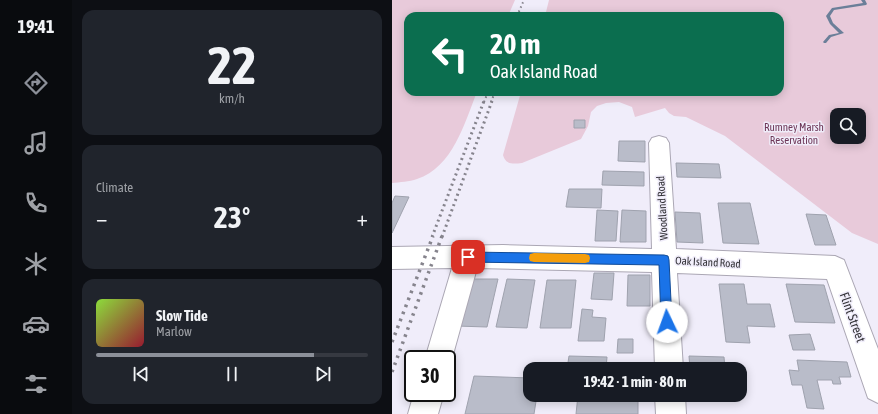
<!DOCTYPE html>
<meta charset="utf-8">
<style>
body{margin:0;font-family:"Asap Condensed",sans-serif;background:#20242c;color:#f1f3f6;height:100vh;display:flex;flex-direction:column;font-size:15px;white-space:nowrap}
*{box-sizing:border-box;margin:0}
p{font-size:13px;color:#9ea1a6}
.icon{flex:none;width:22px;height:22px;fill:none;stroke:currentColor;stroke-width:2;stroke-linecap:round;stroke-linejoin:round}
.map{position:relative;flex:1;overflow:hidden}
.details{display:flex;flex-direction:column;gap:10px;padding:10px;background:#0d0f14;width:320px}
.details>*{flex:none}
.hud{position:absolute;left:12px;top:12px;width:380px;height:84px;border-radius:12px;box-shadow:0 2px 10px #0003;background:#0b6e4f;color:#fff;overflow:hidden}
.fabs{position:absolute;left:438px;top:108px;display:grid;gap:8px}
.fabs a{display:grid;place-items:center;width:36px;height:36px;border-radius:8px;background:#171b24;box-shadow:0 2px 10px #0003;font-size:20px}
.speed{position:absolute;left:12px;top:350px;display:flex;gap:8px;font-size:20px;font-weight:700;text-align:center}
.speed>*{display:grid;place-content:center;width:52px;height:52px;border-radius:50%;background:#171b24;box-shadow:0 2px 10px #0003;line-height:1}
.speed .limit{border:2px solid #111;border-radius:6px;background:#fff;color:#111}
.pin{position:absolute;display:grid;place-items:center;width:34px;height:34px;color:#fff;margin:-17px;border-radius:8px;box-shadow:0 2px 6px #0006}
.me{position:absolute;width:44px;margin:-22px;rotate:357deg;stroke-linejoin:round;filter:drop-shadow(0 0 3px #0008)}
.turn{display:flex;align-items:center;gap:14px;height:84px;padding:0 20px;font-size:18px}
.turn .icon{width:52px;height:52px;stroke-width:2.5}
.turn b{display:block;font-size:28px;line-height:34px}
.big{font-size:30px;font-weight:700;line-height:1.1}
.details .widget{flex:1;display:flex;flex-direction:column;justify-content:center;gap:6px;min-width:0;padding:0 14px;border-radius:12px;background:#20242c}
.details .dial{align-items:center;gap:0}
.dial b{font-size:52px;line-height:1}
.song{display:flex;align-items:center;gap:12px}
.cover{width:48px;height:48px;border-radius:6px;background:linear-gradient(135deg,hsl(90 70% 55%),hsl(350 70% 35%))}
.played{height:4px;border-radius:2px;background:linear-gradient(90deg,#8c9099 80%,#363941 80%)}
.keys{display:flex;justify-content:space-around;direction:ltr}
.heat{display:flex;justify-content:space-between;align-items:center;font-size:22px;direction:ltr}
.trip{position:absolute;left:131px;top:362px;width:224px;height:40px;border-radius:12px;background:#171b24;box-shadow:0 2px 10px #0003;font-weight:700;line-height:40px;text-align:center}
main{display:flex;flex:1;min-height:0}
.menu{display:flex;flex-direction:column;width:72px;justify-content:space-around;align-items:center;background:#090b0e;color:#9ea1a6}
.menu .icon{width:28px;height:28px}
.menu .current{color:#8c9099}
.menu b{font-size:18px;color:#f1f3f6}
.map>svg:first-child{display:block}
</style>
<main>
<nav class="menu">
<b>19:41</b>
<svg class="icon current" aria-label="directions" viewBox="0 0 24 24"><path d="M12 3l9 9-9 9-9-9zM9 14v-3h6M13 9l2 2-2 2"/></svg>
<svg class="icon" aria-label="music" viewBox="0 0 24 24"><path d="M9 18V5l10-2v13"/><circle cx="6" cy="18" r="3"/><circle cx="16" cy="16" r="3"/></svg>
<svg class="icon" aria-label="phone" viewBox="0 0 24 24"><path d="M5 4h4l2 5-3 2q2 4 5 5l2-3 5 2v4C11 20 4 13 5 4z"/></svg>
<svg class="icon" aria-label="climate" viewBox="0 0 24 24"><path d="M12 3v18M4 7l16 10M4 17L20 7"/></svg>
<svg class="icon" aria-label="car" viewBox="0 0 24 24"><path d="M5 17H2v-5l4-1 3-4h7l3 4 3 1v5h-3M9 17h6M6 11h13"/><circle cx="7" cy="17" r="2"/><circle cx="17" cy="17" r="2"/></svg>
<svg class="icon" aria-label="filters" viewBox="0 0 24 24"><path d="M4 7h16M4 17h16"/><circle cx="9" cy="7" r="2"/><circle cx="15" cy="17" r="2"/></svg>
</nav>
<section class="details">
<div class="widget dial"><b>22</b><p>km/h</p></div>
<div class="widget"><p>Climate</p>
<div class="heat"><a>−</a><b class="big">23°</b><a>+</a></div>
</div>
<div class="widget">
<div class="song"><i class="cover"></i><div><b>Slow Tide</b><p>Marlow</p></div></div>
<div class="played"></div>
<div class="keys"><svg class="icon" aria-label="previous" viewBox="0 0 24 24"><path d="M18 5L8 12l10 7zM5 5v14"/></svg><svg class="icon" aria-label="pause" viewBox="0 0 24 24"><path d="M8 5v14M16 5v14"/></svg><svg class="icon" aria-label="next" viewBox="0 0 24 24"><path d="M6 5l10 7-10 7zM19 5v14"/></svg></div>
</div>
</section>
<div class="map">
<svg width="486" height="414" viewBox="0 0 486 414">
<rect width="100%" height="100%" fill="#f0edfa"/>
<path fill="#e8cada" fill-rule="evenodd" d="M0 0H123L116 16H16V92H85C72 124 61 167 25 179 17 182 8 182 0 183Z
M157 0H486V244L460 233 333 136 294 117 282 116 277 113 273 108 243 117 240 107 227 102 214 103 205 106 199 112 196 126 189 139 130 163C121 164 114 165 111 155L129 92H388V16H153ZM445 115H467V137H445Z"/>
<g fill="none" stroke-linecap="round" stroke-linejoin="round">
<path fill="#6b7f99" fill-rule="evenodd" d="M469 0H473L475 4 474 5 442 10 438 16 441 23 452 33 439 37 434 43H432L431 42 437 35 447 33 438 24 434 16 440 8 471 3Z"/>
</g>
<path fill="#b9bcc9" stroke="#9fa2ae" d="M182 120H193V128H182Z
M227 141H253V162L226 161Z
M284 163 327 164 329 178 285 177Z
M211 171 252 172V186L210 185Z
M177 189H210L209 208 174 207Z
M3 196 17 197 0 233V203Z
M326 203H358L367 244 331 243Z
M205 210 226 211 224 241H203Z
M230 210 254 211V242H228Z
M283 212 308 213 311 243 285 242Z
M414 214 434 215 444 245H423Z
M202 273H222L220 300 199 299Z
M236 275H258V306H235Z
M78 279H106L95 327 64 326Z
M115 279 143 280 135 328 104 327Z
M155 280H184L179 328H148Z
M327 284H352L355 304H378L383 327 355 326 358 343 334 342Z
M394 284 432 285 443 323 403 322Z
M190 309 201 310 200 317 214 318 212 341H186Z
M418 334 423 350H401L397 335Z
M226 339H241V353H225Z
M177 356 215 357 214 369H175Z
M297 356 332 357 333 369H298Z
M405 360 455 362 459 377H447L449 384H441L440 380H425L432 409 415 408 410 385H400L397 370 407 371Z
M82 376 138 378V395H145L142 414H73Z
M186 395H246V414H184Z"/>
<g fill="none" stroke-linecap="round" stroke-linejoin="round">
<defs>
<path id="minor" d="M267 136 274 138 277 143 284 249 443 256 452 260 486 349V403L476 398 435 279 285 273 291 369H263L260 272 85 268 57 369 55 370V359H33L60 268 0 269V247L111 245 260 249 257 143 260 138Z
M22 393H52L46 414H16Z
M263 395H293L294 414H264Z"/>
</defs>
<use href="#minor" stroke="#aba7b4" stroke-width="2"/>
<use href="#minor" fill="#fff" fill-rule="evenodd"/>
<path stroke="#86848d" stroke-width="2" stroke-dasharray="1.5 3" stroke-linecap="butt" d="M125 16 132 0
M92 102 96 92
M99 102 103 92"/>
<path stroke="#86848d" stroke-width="3" stroke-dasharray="2 3.5" stroke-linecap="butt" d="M40 237 92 101
M50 237 100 101"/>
<path stroke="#86848d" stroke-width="3.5" stroke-dasharray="2.5 5" stroke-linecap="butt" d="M0 342 41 236
M0 372 50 236"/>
</g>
<path fill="#1a73e8" stroke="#114b97" d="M76 252 272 255 276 256 277 260 280 322 279 326 275 327 271 326 269 322 267 265 76 262 72 260 71 257 72 254Z"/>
<path fill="#f59e0b" d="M142 253 193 254 197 255 198 258 197 262 193 263 142 262 138 261 137 258 138 254Z"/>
<g text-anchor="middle" stroke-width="3" stroke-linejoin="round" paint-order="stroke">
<g font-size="11" fill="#6d3657" stroke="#f0edfa">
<text x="402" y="131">Rumney Marsh<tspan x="402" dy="13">Reservation</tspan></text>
</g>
<g font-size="11" fill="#333237" stroke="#f0edfa">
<text transform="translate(270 208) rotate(-93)" y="4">Woodland Road</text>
<text transform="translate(316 262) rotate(3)" y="4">Oak Island Road</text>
</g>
<g font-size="13" fill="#333237" stroke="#f0edfa">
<text transform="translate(461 317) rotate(70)" y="5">Flint Street</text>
</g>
</g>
</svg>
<div class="fabs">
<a><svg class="icon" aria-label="search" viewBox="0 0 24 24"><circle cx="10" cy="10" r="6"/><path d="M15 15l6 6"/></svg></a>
</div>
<div class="speed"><div class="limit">30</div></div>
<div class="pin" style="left:76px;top:257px;background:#d93025"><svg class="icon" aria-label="arrive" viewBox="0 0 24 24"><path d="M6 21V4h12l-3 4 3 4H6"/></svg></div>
<svg class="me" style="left:275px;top:322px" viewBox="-20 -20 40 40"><circle r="19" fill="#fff"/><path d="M0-13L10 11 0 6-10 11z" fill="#1a73e8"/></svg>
<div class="trip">19:42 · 1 min · 80 m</div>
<div class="hud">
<div class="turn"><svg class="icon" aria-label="left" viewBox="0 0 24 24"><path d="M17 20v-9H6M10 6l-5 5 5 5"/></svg><div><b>20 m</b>Oak Island Road</div></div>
</div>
</div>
</main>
